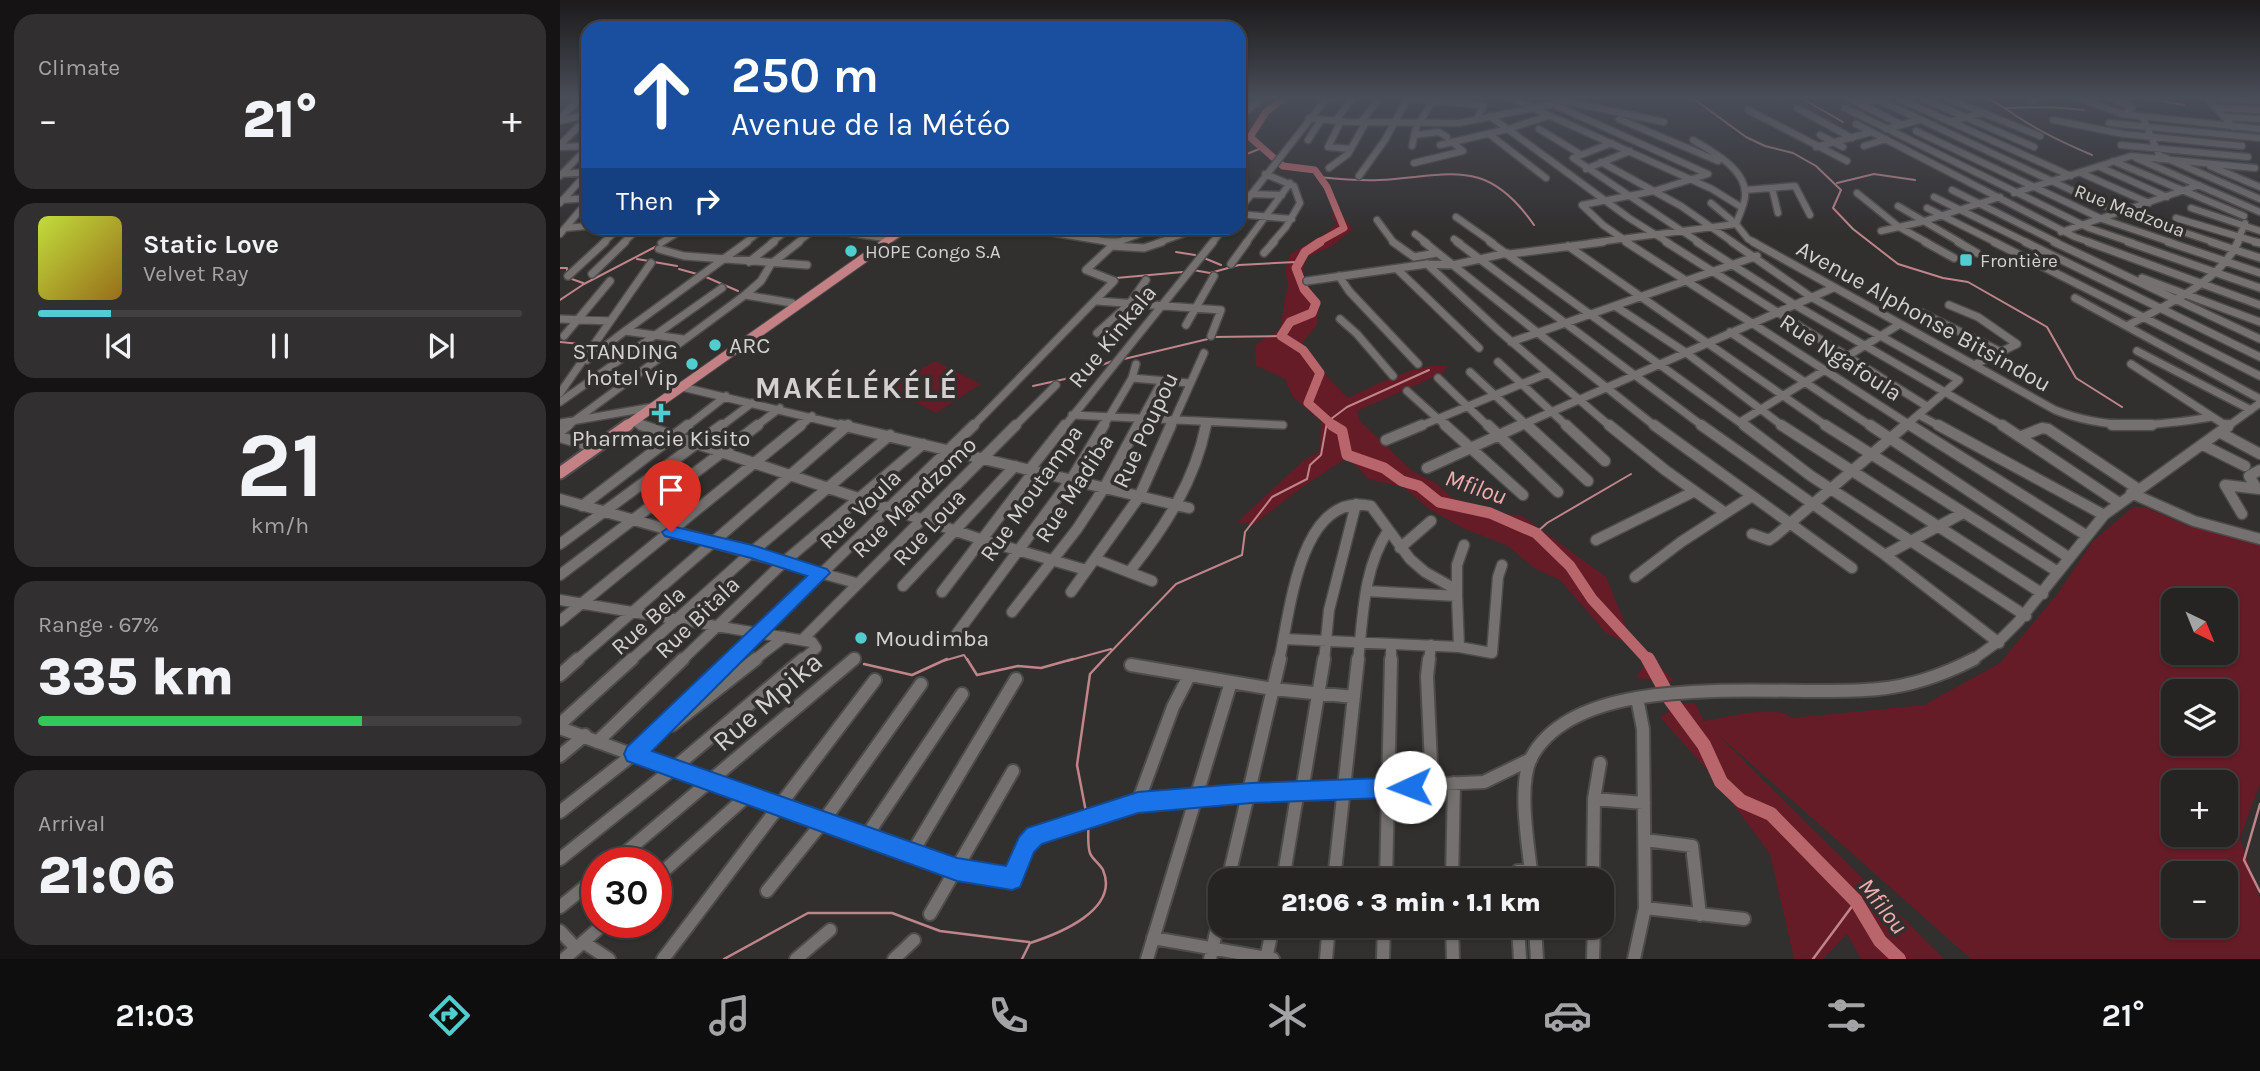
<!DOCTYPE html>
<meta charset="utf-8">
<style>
body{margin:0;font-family:Karla,sans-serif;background:#322f30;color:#f1f3f6;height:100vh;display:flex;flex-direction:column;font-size:26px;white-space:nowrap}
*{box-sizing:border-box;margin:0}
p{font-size:23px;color:#a4a4a6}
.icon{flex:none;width:38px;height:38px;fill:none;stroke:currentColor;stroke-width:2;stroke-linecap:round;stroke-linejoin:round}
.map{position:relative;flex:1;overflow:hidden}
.details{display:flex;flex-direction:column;gap:14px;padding:14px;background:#151313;width:560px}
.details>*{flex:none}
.hud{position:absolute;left:21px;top:21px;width:665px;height:214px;border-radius:21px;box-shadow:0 2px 5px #0004,0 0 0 2px #424041;background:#1a4fa0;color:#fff;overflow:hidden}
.needle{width:46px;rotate:137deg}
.buttons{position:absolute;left:1601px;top:588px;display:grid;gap:14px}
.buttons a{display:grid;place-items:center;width:77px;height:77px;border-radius:14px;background:#262323;box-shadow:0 2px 5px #0004,0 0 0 2px #424041;font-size:35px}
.speed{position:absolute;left:21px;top:847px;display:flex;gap:14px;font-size:35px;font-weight:700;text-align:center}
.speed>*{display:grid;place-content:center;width:91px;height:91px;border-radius:50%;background:#262323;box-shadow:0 2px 5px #0004,0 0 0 2px #424041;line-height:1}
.speed .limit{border:10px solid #d22;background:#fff;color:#111}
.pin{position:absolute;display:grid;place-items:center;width:60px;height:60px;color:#fff;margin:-72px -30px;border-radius:50% 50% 50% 0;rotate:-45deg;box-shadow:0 0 7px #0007}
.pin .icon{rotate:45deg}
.me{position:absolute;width:77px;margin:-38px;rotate:268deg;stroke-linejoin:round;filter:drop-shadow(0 0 5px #0008)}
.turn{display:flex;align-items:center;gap:24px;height:147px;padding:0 35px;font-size:32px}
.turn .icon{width:91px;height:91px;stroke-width:2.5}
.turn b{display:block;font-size:49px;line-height:60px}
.then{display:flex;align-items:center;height:66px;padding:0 35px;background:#0003;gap:14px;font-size:26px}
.big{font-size:52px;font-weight:800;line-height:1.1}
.details .widget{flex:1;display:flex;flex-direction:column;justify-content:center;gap:10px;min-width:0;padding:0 24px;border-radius:21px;background:#322f30}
.details .dial{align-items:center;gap:0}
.dial b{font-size:91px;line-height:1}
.song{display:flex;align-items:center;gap:21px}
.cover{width:84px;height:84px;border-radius:10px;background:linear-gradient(135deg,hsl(70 70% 55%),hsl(40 70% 35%))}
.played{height:7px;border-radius:4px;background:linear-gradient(90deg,#52cdcf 15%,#424041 15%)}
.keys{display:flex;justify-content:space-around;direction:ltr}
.heat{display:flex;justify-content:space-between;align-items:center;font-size:38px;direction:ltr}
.charge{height:10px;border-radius:5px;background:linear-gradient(90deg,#34c759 67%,#424041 0)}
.trip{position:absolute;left:648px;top:868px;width:406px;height:70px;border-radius:21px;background:#262323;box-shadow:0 2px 5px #0004,0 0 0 2px #424041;font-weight:800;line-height:70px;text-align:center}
.tab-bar{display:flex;height:112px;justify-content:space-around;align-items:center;background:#0f0e0e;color:#a4a4a6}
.tab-bar .icon{width:49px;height:49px}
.tab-bar .selected{color:#52cdcf}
.tab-bar b{font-size:32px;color:#f1f3f6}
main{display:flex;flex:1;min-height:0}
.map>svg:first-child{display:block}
</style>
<main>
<section class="details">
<div class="widget"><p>Climate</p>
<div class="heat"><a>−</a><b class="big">21°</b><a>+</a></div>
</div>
<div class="widget">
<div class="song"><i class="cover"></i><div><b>Static Love</b><p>Velvet Ray</p></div></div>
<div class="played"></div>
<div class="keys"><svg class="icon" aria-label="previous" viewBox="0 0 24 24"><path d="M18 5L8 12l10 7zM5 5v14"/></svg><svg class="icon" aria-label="pause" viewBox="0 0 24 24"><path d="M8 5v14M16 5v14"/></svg><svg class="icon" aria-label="next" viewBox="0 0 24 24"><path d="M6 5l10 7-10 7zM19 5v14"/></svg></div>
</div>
<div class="widget dial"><b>21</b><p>km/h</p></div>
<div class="widget"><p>Range · 67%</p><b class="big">335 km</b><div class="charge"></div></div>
<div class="widget"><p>Arrival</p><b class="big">21:06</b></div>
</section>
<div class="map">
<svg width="1700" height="959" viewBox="0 0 1700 959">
<rect width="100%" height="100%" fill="#322f2f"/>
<path fill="#651c26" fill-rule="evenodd" d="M778 210 793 229 772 246 745 258 743 277 759 303 757 325 742 343 765 374 788 398C815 386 859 361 887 366L883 373 797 411 800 421 852 471 876 483 891 497 940 514 961 515 1046 577 1070 636 1114 681 1076 678 1085 664 1063 641 1046 633 1000 580 974 568 948 546 903 528 869 509 843 487 808 479 798 467 785 459 741 488 693 525 677 522 743 461 760 451 761 421 733 397 725 379 695 365 696 344 720 330 728 282 725 272 730 254 768 232 776 223 771 215Z
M375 361 421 384 376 413 329 388Z
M1573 507H1585L1628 526 1700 544V784L1680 838 1700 899V959H1411L1154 731 1384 959H1301L1287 934 1263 959H1234L1210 854 1151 774 1100 717 1124 703H1135L1144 721C1164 718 1218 703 1231 718L1364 705 1440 663 1498 593 1533 541ZM1614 600H1666V653H1614ZM1614 691H1666V744H1614ZM1614 782H1666V835H1614ZM1614 873H1666V926H1614Z"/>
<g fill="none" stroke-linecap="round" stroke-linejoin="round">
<path stroke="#c0858a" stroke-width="2" d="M1134 99 1186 137 1205 146 1233 153 1256 166 1281 190 1273 208 1293 229 1338 264 1383 278 1408 282 1487 327 1516 378 1562 407
M1243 99 1283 122
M1428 99C1443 105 1456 117 1471 125 1490 137 1511 146 1532 155
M1589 99 1624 105
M1445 108 1489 107 1524 110
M679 157 702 148
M759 177C779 179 799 181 819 180 891 176 926 156 974 225
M1277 183 1314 174 1355 180
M124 232 132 228
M616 252 635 255
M644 258 661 265
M77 259 89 261
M94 262 117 266
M0 268H7V274
M119 269 137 274
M633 270 650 273 679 265 736 262
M146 277 178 291
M9 278 23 283
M556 278 623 272
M0 300 24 284 97 246
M653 337 721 336
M0 342 31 345
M564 359 648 339
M473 386 505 379 555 360
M976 533 987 523 1071 474
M383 661 404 655 408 661
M507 661 551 649
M542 661 616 584 682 555 685 532 712 497 747 479 750 465 761 455 767 422 787 407 869 370"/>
<path stroke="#c0858a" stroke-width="2.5" d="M407 659 417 675 458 666 481 668 513 659
M304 664 352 675 387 659
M1700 804 1684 860 1700 892
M526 812 517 765 530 674 544 659
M164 959 248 913H332L380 931 469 942
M462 959 470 943C498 934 560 910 543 870 540 864 532 859 530 853 527 845 529 833 528 825
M1253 959 1296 901"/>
<path stroke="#b8656b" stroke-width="7" d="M723 99 706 112 690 137 723 166 755 170 767 187 784 228 757 243"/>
<path stroke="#b8656b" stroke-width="9" d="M760 242 745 252 736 268 744 289 756 303 752 313 730 322 721 336 743 350 760 373 748 403 775 427"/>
<path stroke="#b8656b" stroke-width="11" d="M772 425 782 431 787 455 824 468 842 481 859 486 879 502 930 513 976 533 1010 566 1032 599 1089 661"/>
<path stroke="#b8656b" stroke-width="14" d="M1088 659 1110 699 1144 745 1161 782 1181 801 1211 814 1296 901 1320 941 1339 959"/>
<defs>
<path id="minor-far3" d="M852 99 924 105 917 119
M953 99 1152 189 1181 207
M1290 99 1342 125
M1340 99 1511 176
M1364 99 1474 147
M1389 99 1480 136
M1522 99 1562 114 1700 129
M1552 99 1572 107 1565 114
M1648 99 1673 127
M1661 99 1700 101
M1000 100 1104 122
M1471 101 1476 99
M1298 103 1319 100 1545 206 1656 243
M995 105 1148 174 1094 191 1022 205
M1237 108 1292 138
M1285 108 1529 228 1573 243
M1658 108 1700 110
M1188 110 1287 161
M930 116 1069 218 1109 243
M1582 116 1599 155 1700 199
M679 117 701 99
M1666 117 1700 119
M0 118 20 99
M749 118 786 122 899 123 1004 102
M1059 119 1158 161
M1493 120 1564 134 1682 146
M0 121 28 114
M775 121 792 99
M781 121 768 147 791 149
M801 122 819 99
M1390 122 1422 113
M1549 123 1700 138
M1296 124 1515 237 1532 243
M979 129 1020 154
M1326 129 1359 120
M1356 131 1542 219 1613 243
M929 134 986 178
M854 135 879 132 887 137
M1260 135 1283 147
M748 140 761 120
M1133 140C1152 151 1188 170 1185 197 1184 206 1179 215 1176 224L1188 239 1196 243
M1052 143 1013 158 1140 243
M0 145 28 117
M880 145 948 129 988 116
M1561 145 1688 157
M852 146 856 128 874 99
M1304 146 1326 139
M0 147 28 146
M1256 147 1312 132
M1576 158 1700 212
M1553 161 1684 216
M1041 162 1121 206 1174 243
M854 163 903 151 892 142
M1650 166 1700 187
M1540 167 1607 197
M769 168 788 154 806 122
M1026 169 1070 151
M1521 173 1589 203
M0 174 28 172
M705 174 734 186 740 203 726 227 712 243
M0 176 28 147
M799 176 825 140 847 99
M1212 188 1218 213
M1185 190 1235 186 1250 215
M1392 190 1498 243
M1297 193 1339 227 1368 243
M1454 193 1571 156 1695 168
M691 194 722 195
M1374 197 1468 243
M2 200 28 198
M0 203 28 172
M1151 203 1176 224
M1022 205 1043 225 1069 243
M1338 206 1401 243
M1367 208 1437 243
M1631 208 1700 231
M679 210 766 99
M679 214 732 219
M896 217 933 243
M1616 218 1700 243
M817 220 834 243
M5 228 28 226
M256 228 324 238
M464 228 555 243 596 228
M1321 231 1361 222 1440 197
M1501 232 1639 185
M0 234 28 201
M855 234 867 243
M528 238 552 228
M894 239 900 243
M43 243 59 228
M63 243 79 228
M101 243 125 228
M185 243 204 228
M211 243 230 228
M237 243 256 228
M597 243 639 228
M652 243 664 228
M686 243 730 183
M1030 243 1176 224
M1677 243 1685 223"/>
<path id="minor-far2" d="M547 242H559
M833 242 854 257 877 253
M864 242 1096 427
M897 242 1144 427
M930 242 1186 427
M1066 242 1353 427
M1106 242 1368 407
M1137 242 1235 305 1445 427
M1172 242 1251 297 1399 380 1344 427
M1193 242 1495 410C1547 431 1597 426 1652 417
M1365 242 1394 258
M1398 242 1417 253
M1434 242 1700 376
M1465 242 1700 357
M1494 242 1700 339
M1528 242 1700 305
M1568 242 1700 288
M1608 242 1700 273
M1651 242 1700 258
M1695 242 1700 243
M552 246 584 248 602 242
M1008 246 1268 427
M99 249 124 256 247 265
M704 253 714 242
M950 254 1043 242
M189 262 214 242
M671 264 687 242
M867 264 938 330 1051 427
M837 269 919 348
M32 274 65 242
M8 276 45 242
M779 276 789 291 858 364
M1582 278 1700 322
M747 281 867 264 893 265 947 253
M185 295 232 303
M1515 298 1700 399
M537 301 661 310 651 336
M1389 305 1418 317 1457 344 1414 365
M1055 306 1125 352 1224 427
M1360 312 1441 352
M0 319 50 321
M780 319 797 334 833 376
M626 325 654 276
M1567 326C1605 305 1659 283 1678 242
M65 331 187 242
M1170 332 1312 427
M537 333 570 303 586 280
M4 336 50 281
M951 342 1197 256
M1577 351 1691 410
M27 360 65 331 123 339
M938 362 1008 427
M1571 364 1668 427
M910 372 969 427
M572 378 629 383
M878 378 929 427
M122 387 289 427
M847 391 887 427
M0 393 91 263
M0 402 162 288
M512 415 723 425
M1359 415 1381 427
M72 422 86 427
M1180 422 1340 324
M0 423 93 407
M6 427 185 295 201 281 211 264 239 242
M126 427 166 396
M160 427 192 403
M195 427 220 408
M239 427 252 416
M286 427 288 425
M412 427 554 281 526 270 555 243
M454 427 496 385
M504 427 653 242
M543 427 572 378 576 364
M577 427 602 381
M611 427 644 353
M645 427 646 423
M858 427 988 373
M957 427 1273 288
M1667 427 1700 403"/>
<path id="minor-far1" d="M81 425 423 540 526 570
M281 425 629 508
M885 425 963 495
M928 425 998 492
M967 425 1028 481
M1006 425 1045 461
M1049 425 1105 470 1164 512
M1094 425 1292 568
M1141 425 1325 555 1439 643
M1184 425 1251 476 1466 616
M1221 425 1483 594
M1265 425 1498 572
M1310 425 1508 557
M1350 425 1524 534
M1378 425 1544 515
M1442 425 1559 503
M1552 425H1592
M1665 425 1668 427
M0 431 8 425
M1661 433 1700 454
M1462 436 1482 428 1488 429 1578 489
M0 437 30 446
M826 440 862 425
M1643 445 1685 466
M867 468 961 425
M470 469 505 425
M1696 487 1689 476 1700 470
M1571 493 1634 521 1700 539
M0 499 296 583
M22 506 128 425
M1682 514 1665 485 1699 489
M1192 534 1209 540 1215 536 1346 425
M1036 540 1133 492
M0 544 162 425
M840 548 871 521
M1325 555 1403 513
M535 559 592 581
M570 571C605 527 635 481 646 425
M0 575 198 425
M1075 577 1121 542 1192 496
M343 586 455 466
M806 591 897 596 899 647
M382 592 474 471
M511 592 579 497 611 425
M897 594V565L904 545
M0 600 252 642 256 648 241 661
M452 612 517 529 544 488 578 425
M0 621 241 425
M724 639 899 647 932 653 938 577 942 565
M242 640 456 425
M392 640 512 478 544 425
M16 661 288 425
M70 661 192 552 330 435
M121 661 225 561 363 444
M172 661 414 425
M193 661 224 637
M291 661 295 658
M719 661C730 614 739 490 811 506L850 559 865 572 897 590
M764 661 769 610 796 504
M798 661C803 618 803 568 828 531
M831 661V644
M869 661 871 645
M1411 661 1439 641 1458 622 1544 515 1669 425"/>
<path id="minor" d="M869 659 867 676 872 786
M571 665 713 689 794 697
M0 675 18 659
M1077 698 1083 729 1085 908 1184 919
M0 724 72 659
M112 725 196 659
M0 728 218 808 397 869 452 878 467 845 475 836 578 802 691 793 924 782 971 759
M37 742 123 659
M0 756 25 735
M742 791 764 659
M1034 799 1084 803
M578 802 613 707 629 676
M0 812 89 742 174 659
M305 838 402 694
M1085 840 1132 846 1140 915
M352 853 456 679
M0 859 114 768 243 659
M53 863 294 659
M96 878 188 795
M668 880 720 659
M723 880 738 790
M774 880 798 659
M826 880 831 659
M892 880 894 783
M956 880 958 871 971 869
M972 880C969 849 957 787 971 758 1021 664 1228 699 1318 689 1352 686 1383 675 1414 659
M1033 880 1034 799 1040 763
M207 891 262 823 361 684
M0 907 37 877
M370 914 453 771
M892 926 893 959
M958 926 960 959
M975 926 977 959
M0 931 16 948
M593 938 713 959
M23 942 49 959
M4 959 46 922
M103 959 315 680
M236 959 270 930
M334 959 354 940
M587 959 671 682
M650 959 660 915
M706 959 713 926
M766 959 769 926
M823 959 824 926
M1033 959 1034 926
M1074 959 1085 908"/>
<path id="major-far2" d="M324 243 346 228"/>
<path id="major-far1" d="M65 427 327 242"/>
<path id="major" d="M0 473 68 425"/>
</defs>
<use href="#minor-far3" stroke="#4e4b4b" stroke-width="9"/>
<use href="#minor-far2" stroke="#4e4b4b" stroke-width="10"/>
<use href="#minor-far1" stroke="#4e4b4b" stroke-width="13"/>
<use href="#minor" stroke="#4e4b4b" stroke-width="16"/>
<use href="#major-far2" stroke="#4e4b4b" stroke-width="10"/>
<use href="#major-far1" stroke="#4e4b4b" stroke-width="11"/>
<use href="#major" stroke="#4e4b4b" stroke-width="15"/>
<use href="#minor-far3" stroke="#757171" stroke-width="6"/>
<use href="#minor-far2" stroke="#757171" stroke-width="7"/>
<use href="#minor-far1" stroke="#757171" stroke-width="10"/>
<use href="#minor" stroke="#757171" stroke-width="12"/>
<use href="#major-far2" stroke="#c38185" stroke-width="7"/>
<use href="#major-far1" stroke="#c38185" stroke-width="9"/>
<use href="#major" stroke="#c38185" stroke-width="11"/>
</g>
<linearGradient id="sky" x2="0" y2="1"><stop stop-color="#1c1a1a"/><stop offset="0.42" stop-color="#494d58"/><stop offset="1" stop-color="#494d58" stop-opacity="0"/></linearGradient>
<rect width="1700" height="233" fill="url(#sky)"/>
<path fill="#1a73e8" stroke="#114b97" stroke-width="2" d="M111 526 192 545 267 569 270 573 92 751 397 858 446 866 459 837 467 828 578 792 691 783 850 777 858 780 861 787 858 794 850 797 691 803 578 813 482 844 474 852 460 887 452 890 397 881 67 761 64 754 67 747 247 576 191 558 105 536 102 532Z"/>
<g fill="#52cdcf" stroke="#322f2f" stroke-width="2.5">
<circle cx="291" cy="251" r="7"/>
<rect x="1399" y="253" width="14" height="14" rx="3.5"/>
<circle cx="155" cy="345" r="7"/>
<circle cx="132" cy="364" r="7"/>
<path d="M97.5 402.5h7v7h7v7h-7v7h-7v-7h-7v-7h7z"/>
<circle cx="301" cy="638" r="7"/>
</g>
<g text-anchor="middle" stroke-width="7" stroke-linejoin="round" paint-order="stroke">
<g font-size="19" fill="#d4d1d1" stroke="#322f2f">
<text transform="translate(1570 210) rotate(21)" y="7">Rue Madzoua</text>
</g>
<g font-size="19" fill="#d4d1d1" stroke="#322f2f" text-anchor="start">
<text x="305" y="258">HOPE Congo S.A</text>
<text x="1420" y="267">Frontière</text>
</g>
<g font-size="23" fill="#d4d1d1" stroke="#322f2f">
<text transform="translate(1364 316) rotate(29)" y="8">Avenue Alphonse Bitsindou</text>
<text transform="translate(552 336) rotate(-51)" y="8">Rue Kinkala</text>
<text transform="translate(1281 357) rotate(33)" y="8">Rue Ngafoula</text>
<text transform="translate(585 430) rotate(-65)" y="8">Rue Poupou</text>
<text transform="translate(514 488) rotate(-57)" y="8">Rue Madiba</text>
<text transform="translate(471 493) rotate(-55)" y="8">Rue Moutampa</text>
<text transform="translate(354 497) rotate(-44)" y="8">Rue Mandzomo</text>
<text transform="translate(300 509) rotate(-44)" y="8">Rue Voula</text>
<text transform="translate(369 527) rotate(-47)" y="8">Rue Loua</text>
<text transform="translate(137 617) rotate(-44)" y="8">Rue Bitala</text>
<text transform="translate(88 620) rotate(-42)" y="8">Rue Bela</text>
</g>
<g font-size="23" fill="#d4d1d1" stroke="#322f2f" text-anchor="start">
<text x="169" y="353">ARC</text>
<text x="118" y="359" text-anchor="end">STANDING<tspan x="118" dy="26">hotel Vip</tspan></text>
<text x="101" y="446" text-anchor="middle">Pharmacie Kisito</text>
<text x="315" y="646">Moudimba</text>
</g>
<g font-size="24" font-style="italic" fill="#f3adaf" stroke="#322f2f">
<text transform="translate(916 487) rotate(19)" y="8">Mfilou</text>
<text transform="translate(1323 906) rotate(52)" y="8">Mfilou</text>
</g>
<g font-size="28" fill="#d4d1d1" stroke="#322f2f">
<text transform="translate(207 701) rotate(-41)" y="10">Rue Mpika</text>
</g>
<g font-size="30" font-weight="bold" letter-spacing="2" fill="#d5d0d0" stroke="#322f2f">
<text x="297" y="398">MAKÉLÉKÉLÉ</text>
</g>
</g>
</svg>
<div class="buttons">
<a><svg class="needle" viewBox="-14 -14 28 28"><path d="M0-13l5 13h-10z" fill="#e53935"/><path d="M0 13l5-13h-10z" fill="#a4a4a6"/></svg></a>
<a><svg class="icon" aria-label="layers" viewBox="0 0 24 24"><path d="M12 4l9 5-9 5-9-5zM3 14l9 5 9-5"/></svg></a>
<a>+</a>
<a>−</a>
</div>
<div class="speed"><div class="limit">30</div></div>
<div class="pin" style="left:111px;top:532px;background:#d93025"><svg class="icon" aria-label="arrive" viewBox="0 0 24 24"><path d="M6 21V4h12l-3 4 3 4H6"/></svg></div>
<svg class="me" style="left:850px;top:787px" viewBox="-20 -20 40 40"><circle r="19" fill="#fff"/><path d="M0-13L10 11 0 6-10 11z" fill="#1a73e8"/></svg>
<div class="trip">21:06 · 3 min · 1.1 km</div>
<div class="hud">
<div class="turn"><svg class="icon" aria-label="ahead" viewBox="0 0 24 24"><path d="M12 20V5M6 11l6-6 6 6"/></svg><div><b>250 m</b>Avenue de la Météo</div></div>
<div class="then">Then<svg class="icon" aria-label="right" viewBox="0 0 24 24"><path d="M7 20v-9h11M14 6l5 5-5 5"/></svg></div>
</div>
</div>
</main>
<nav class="tab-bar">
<b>21:03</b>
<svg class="icon selected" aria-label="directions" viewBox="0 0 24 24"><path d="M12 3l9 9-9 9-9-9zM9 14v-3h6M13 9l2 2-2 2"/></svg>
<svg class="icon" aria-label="music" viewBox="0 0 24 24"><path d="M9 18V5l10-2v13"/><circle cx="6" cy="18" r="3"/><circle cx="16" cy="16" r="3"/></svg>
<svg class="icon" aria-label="phone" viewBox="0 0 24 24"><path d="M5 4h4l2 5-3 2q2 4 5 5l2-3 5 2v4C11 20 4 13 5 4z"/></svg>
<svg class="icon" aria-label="climate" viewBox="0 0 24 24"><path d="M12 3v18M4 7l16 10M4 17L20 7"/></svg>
<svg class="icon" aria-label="car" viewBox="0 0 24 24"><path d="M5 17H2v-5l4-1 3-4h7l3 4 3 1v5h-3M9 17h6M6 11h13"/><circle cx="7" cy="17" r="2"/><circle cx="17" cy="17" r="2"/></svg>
<svg class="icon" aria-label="filters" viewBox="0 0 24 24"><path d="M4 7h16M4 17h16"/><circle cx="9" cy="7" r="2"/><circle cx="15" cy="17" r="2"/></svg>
<b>21°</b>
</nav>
